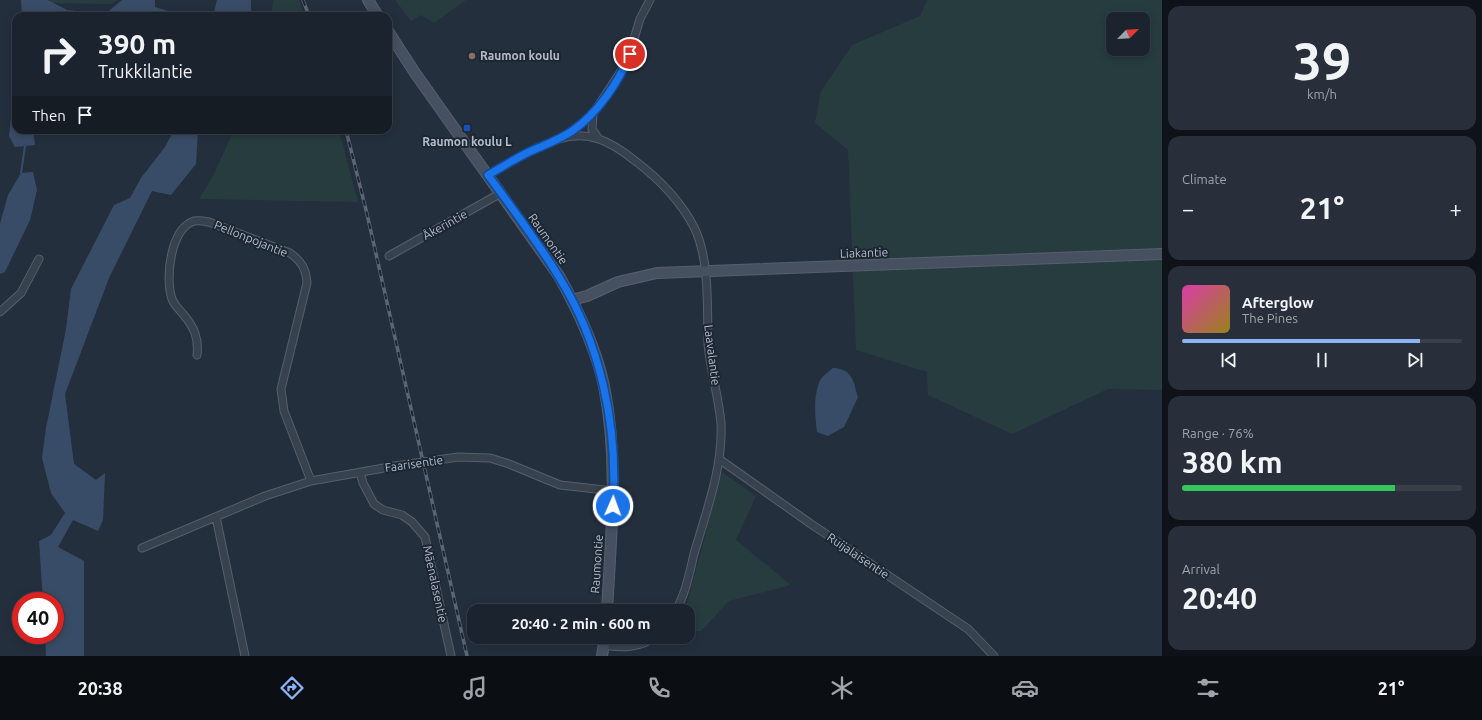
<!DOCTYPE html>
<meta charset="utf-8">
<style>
body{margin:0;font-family:Ubuntu,sans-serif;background:#282f3a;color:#f1f3f6;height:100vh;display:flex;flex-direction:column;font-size:15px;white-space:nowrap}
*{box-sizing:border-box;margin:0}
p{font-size:13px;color:#a0a4aa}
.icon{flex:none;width:22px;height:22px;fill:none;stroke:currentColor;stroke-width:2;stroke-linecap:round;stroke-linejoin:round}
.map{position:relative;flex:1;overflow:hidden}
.side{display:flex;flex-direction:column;gap:6px;padding:6px;background:#0f1319;width:320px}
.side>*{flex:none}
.guide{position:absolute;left:12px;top:12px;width:380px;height:122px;border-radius:12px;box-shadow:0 2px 10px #0003,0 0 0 1px #39404a;background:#1b232e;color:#f1f3f6;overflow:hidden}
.needle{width:26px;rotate:66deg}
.tools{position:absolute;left:1106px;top:12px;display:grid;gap:8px}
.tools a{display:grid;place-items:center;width:44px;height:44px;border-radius:8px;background:#1b232e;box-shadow:0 2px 10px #0003,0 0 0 1px #39404a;font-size:20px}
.speed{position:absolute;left:12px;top:592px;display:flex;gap:8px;font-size:20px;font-weight:700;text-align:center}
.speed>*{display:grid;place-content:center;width:52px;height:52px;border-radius:50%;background:#1b232e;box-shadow:0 2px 10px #0003,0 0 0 1px #39404a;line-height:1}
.speed .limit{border:6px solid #d22;background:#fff;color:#111}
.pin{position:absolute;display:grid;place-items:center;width:34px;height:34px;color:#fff;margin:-17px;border:2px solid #fff;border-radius:50%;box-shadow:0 1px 4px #0007}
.me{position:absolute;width:44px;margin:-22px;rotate:2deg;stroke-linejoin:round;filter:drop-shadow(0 0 3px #0008)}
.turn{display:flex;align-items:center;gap:14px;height:84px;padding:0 20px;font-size:18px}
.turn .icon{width:52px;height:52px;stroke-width:2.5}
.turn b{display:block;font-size:28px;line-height:34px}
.then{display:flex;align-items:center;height:38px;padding:0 20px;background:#0003;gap:8px;font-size:15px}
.big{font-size:30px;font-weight:700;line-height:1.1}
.side .card{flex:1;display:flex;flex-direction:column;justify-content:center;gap:6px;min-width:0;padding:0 14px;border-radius:12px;background:#282f3a}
.side .dial{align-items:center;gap:0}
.dial b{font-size:52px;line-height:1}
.song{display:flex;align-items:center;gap:12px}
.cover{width:48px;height:48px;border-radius:6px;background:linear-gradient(135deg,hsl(320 70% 55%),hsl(50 70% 35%))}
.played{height:4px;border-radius:2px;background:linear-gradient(90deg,#8ab4f8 85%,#39404a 85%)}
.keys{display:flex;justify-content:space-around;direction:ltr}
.heat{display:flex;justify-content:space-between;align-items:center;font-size:22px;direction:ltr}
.charge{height:6px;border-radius:3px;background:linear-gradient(90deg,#34c759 76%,#39404a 0)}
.trip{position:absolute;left:467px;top:604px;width:228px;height:40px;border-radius:12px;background:#1b232e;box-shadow:0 2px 10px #0003,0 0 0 1px #39404a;font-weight:700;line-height:40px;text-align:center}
.dock{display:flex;height:64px;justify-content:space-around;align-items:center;background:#0b0e12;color:#a0a4aa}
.dock .icon{width:28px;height:28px}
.dock .active{color:#8ab4f8}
.dock b{font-size:18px;color:#f1f3f6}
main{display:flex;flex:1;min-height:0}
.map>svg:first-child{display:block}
</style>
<main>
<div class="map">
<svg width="1162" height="656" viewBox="0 0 1162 656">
<rect width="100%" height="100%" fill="#242f3e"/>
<path fill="#263c3f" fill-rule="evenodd" d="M49 0H117L111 4 52 3Z
M273 0H299L305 16H271Z
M395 0H466L434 23 421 15 411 21Z
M927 0H1162V390L1108 389 1012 434 928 395 927 372 856 350 848 150 815 123 821 91 852 45 920 16ZM1113 19H1143V49H1113Z
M234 130H339L358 202 199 199 212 178Z
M722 472 756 496 736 540 791 585 729 601 701 631H688V611H685Z"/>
<path fill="#394c67" d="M21 0H48L67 10 105 14 122 0H155V7L184 16H22Z
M217 0H251V16H213Z
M16 68V130H33L35 145 15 147 9 136 13 97V71Z
M174 130H198L196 164 171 195 152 191 109 278 65 394 74 464 96 480 105 473 103 520 98 531 73 520 58 547 84 561V656H46L45 635H55V601H43L39 541 51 535 65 513 51 493 42 458 46 428 66 329 71 289 114 205 130 198 141 178 165 147Z
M33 172 37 190 30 220 5 272 0 274V224L8 195 21 173Z
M833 368C853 369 853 381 858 397L844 427 828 436 817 432C815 416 813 393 821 379 824 375 829 371 833 368Z"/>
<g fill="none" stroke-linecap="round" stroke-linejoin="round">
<path stroke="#394c67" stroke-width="2" d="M21 173 25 146"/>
<defs>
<path id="street" d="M593 114 592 129 598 138
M559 139C589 130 610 141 634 160 658 178 680 200 694 227 710 259 707 308 708 343 710 370 719 397 721 424 723 468 706 512 694 554 690 571 685 597 675 611
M488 175 525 154 559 139 572 131 593 114 627 62 640 19 650 0
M389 256 501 193
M0 312 21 293 39 259
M197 355C199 338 194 327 183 314 179 309 174 305 172 299 165 279 170 229 194 221 199 220 204 221 209 222L290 253C302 262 306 269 307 283L281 389 284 411 311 481
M719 459 811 524 968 629 994 656
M360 472 363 483 374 504 383 510 402 515 412 522 425 537 451 656
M216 517 245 656
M142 548 265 496 311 481 395 466 458 457 490 458 509 464 560 485 614 491
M604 645C619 648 642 648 654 637"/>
<path id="secondary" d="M368 0 378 16
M388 31 415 73 559 276C578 310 596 348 604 386 619 461 611 536 607 611
M572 300 587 296 618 282 657 273 1162 254
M602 656 605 637"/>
</defs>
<use href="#street" stroke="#565f6c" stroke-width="9"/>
<use href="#secondary" stroke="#565f6c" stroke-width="12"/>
<use href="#street" stroke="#38414e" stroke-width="7"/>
<use href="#secondary" stroke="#465061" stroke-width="10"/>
<defs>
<path id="rail" d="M303 0 309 16
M346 130 367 214 467 656"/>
</defs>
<use href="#rail" stroke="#5a6575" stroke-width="3.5"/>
<use href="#rail" stroke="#1d2633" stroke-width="2" stroke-dasharray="6" stroke-linecap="butt"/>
</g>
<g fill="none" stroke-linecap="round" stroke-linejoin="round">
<defs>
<path id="route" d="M613 506C618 427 601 344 559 277 538 242 512 208 488 175 502 167 516 158 531 151 544 145 559 140 572 131 597 114 619 82 630 54"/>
</defs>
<use href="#route" stroke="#114b97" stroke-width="10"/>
<use href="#route" stroke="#1a73e8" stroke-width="7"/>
</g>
<circle fill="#8d6e63" stroke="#1d2633" stroke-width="1.5" cx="472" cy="56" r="4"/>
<rect fill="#1a4fb4" stroke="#1d2633" stroke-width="1.5" x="463" y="124" width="8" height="8" rx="2"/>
<g text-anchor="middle" stroke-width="4" stroke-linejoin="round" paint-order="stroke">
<g font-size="12" font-weight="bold" fill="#b4bcc9" stroke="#1d2633" text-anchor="start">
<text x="480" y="60">Raumon koulu</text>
<text x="467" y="146" text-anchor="middle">Raumon koulu L</text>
</g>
<g font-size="12" fill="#b4bcc9" stroke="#1d2633">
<text transform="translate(445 225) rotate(-29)" y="4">Åkerintie</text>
<text transform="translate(251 239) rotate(22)" y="4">Pellonpojantie</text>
<text transform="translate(548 239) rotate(55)" y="4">Raumontie</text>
<text transform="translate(864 253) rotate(-2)" y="4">Liakantie</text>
<text transform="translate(712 355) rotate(83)" y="4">Laavalantie</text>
<text transform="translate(414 464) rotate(-8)" y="4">Faarisentie</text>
<text transform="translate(858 556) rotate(34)" y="4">Ruijalaisentie</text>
<text transform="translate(597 564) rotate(-86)" y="4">Raumontie</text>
<text transform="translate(435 584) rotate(78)" y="4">Mäenalasentie</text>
</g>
</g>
</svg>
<div class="tools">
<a><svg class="needle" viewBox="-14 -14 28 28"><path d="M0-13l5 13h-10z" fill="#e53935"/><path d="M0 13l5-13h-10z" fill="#a0a4aa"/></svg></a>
</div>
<div class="speed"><div class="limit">40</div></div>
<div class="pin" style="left:630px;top:54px;background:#d93025"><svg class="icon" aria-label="arrive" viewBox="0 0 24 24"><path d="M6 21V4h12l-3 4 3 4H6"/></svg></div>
<svg class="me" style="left:613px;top:506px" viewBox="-20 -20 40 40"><circle r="17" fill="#1a73e8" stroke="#fff" stroke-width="3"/><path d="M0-11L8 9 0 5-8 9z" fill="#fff"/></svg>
<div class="trip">20:40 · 2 min · 600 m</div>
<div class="guide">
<div class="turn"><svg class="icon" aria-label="right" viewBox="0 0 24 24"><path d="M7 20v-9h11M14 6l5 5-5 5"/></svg><div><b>390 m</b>Trukkilantie</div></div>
<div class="then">Then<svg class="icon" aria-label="arrive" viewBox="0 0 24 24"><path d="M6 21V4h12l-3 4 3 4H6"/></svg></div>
</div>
</div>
<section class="side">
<div class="card dial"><b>39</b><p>km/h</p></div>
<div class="card"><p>Climate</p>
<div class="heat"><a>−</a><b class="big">21°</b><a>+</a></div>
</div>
<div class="card">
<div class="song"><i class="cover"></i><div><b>Afterglow</b><p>The Pines</p></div></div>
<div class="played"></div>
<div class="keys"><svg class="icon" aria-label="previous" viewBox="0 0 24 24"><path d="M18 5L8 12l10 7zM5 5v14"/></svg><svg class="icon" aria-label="pause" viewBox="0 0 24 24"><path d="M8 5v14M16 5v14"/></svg><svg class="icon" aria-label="next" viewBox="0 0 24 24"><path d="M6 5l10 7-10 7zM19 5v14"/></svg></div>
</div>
<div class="card"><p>Range · 76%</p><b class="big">380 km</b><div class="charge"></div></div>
<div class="card"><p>Arrival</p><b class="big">20:40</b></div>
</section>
</main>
<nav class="dock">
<b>20:38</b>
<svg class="icon active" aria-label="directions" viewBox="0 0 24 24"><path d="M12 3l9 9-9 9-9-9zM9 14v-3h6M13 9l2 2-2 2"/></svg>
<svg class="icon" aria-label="music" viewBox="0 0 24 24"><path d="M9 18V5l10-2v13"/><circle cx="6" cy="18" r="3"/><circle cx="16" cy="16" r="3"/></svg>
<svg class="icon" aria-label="phone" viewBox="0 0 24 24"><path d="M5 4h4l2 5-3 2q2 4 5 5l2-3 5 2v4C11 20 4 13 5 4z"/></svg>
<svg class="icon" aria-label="climate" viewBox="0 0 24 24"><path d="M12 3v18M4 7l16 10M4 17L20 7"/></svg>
<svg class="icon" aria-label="car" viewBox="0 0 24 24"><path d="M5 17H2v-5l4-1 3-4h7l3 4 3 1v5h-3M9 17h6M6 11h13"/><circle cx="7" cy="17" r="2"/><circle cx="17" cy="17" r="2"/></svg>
<svg class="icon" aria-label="filters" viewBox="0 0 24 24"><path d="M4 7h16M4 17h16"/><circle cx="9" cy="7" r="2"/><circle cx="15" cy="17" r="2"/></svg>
<b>21°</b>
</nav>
